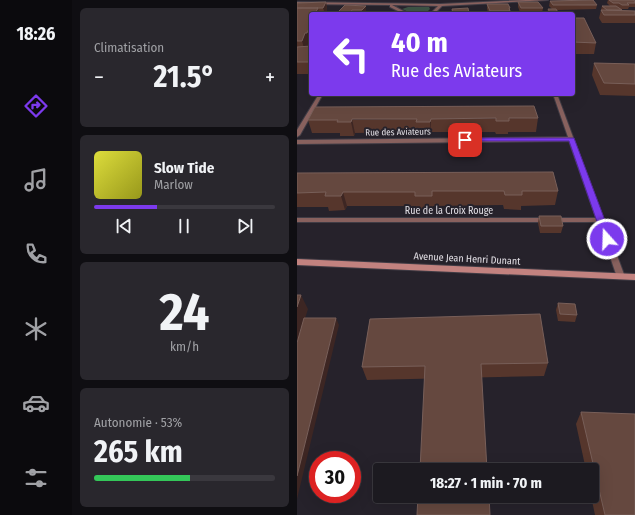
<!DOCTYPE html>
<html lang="fr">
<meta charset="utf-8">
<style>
body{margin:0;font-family:"Fira Sans Condensed",sans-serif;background:#29272d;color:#f1f3f6;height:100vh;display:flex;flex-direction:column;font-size:15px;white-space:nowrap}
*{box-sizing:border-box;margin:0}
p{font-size:13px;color:#a0a1a5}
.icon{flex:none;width:22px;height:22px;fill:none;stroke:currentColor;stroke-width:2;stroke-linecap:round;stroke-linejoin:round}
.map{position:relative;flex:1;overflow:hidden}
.details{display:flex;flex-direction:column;gap:8px;padding:8px;background:#0f0e12;width:225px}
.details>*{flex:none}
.guide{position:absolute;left:12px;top:12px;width:266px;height:84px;border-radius:4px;box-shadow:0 4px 16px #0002,0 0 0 1px #3a383e;background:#7c3aed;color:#fff;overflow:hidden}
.speed{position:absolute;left:12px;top:451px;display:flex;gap:8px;font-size:20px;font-weight:700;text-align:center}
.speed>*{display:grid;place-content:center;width:52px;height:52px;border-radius:50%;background:#1c1a20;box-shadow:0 4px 16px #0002,0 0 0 1px #3a383e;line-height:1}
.speed .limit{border:6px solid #d22;background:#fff;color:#111}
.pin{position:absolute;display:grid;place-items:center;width:34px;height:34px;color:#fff;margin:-17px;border-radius:8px;box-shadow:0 2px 6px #0006}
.me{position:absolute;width:44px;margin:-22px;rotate:340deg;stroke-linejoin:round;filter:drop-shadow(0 0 3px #0008)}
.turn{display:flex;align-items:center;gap:14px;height:84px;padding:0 16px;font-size:18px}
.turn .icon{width:52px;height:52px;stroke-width:2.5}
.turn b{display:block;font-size:28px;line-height:34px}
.big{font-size:30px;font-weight:700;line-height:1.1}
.details .widget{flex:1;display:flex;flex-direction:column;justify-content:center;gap:6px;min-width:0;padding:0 14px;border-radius:6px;background:#29272d}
.details .dial{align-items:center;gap:0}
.dial b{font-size:52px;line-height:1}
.song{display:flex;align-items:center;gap:12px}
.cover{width:48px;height:48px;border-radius:6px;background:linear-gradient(135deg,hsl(60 70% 55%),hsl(60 70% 35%))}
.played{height:4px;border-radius:2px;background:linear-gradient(90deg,#7c3aed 35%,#3a383e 35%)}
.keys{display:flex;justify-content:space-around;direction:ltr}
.heat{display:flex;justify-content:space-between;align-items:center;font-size:22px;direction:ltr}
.charge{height:6px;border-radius:3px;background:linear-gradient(90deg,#34c759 53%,#3a383e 0)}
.trip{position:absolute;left:76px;top:463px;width:226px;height:40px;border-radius:4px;background:#1c1a20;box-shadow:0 4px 16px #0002,0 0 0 1px #3a383e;font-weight:700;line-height:40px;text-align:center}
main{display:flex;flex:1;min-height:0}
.tab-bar{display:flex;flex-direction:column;width:72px;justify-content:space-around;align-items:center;background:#0b0a0d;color:#a0a1a5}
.tab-bar .icon{width:28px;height:28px}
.tab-bar .on{color:#7c3aed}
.tab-bar b{font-size:18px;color:#f1f3f6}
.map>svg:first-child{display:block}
</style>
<main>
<nav class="tab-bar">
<b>18:26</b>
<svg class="icon on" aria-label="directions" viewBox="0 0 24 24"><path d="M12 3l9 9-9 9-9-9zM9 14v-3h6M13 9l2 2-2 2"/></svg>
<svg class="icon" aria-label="music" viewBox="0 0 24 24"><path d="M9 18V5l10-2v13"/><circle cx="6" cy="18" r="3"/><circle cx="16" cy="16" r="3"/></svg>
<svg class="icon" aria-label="phone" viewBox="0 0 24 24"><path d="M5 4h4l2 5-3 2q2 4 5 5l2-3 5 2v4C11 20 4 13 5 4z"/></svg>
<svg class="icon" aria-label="climate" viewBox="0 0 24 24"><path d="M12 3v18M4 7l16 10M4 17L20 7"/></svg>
<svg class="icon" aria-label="car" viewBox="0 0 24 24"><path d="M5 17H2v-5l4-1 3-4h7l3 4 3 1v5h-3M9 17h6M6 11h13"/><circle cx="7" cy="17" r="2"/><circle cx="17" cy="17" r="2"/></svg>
<svg class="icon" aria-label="filters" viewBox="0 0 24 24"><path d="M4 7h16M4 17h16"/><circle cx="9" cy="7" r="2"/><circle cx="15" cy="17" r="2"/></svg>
</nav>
<section class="details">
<div class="widget"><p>Climatisation</p>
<div class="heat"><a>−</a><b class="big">21.5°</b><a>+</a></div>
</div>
<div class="widget">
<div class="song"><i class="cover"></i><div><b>Slow Tide</b><p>Marlow</p></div></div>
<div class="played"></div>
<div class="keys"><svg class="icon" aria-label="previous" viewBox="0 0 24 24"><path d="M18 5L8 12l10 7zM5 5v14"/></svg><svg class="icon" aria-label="pause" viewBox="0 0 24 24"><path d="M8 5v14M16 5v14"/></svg><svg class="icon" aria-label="next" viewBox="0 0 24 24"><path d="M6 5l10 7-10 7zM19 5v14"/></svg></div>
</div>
<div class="widget dial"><b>24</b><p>km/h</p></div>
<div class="widget"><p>Autonomie · 53%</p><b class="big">265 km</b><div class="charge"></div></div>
</section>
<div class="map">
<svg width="338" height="515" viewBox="0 0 338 515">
<rect width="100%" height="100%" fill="#26222b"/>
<path fill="#3d5345" d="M111 7H132L133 9 128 14H116L105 9Z"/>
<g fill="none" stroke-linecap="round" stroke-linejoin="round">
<defs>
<path id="street" d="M229 0H251L145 6 137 14H133L141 6 95 5 112 14H107L93 7V5L0 4V2L143 4Z
M22 94H26L3 135 0 137V130Z
M256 94H260L328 277 327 279H321L320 277 301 222H0V218H299L272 141 0 144V140L271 137Z"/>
<path id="secondary" d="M0 259 338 274V280L0 265Z"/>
</defs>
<use href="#street" stroke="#403c45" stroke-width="2"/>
<use href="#secondary" stroke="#403c45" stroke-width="2"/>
<use href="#street" fill="#88615e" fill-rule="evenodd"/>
<use href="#secondary" fill="#c2827f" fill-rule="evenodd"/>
</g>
<path fill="#56362c" d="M311 0H336L338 1V7H332L331 9H324L325 10 338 11V23H305L302 18 305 6H313L310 3Z
M253 1 300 5 299 9 260 10 262 14H250L251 9H255L252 6Z
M29 2 30 10 29 14H14V41L13 44H11L10 46H14V74H0V3Z
M221 2 246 8 245 13H229L230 14H219V12H223L221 7Z
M190 4 213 8V14H185V13L191 12 190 9Z
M69 6V11L66 14H42L41 12Z
M276 18 299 43 297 54H276Z
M297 63 338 64V96L303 95 295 75Z
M241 118 239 132H211V134H199L198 132H134V135H121L120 132 58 133 57 136H43V133H15L11 120Z
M0 173 261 191 258 205 224 206V210L207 209 206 205 136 206V210H120L119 206H50L48 210 32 211 31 207H0Z
M242 216 266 226 264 233H243L241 223Z
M261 303 280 315 278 322 261 321 259 310Z
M73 319 251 363 247 376 70 380 65 367Z
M284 412 338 515H298L294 496H295V470H289L279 424Z"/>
<path fill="#3d2623" d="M29 2 30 10 29 14H28L26 8Z
M69 6V11L66 14H65V10Z
M21 8 22 14H18Z
M55 10 56 14H54V12Z
M14 24V41L13 44H11L8 52 5 41 8 33Z
M55 119 58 133 57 136 54 122Z
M134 119V135L133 122Z
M46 192 50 206 48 210 44 196Z
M4 295 11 309 0 344V307Z
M39 318 42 325 0 499V476Z"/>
<path fill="#65483f" stroke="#785f59" d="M296 0 300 5H256L253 1Z
M312 0H336L338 1V3H330L332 5H325L322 3H316Z
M29 2 26 8H20H21H0V3Z
M221 2H241L246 8H224Z
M190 4H211L213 8H212L213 11H193Z
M48 5 69 6 65 10H55L54 12H41Z
M305 6H319L325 10H310Z
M0 8H21L18 14H14V24L10 33H8L5 41H0Z
M171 8 172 14H156L155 9Z
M251 9H259L262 14H254Z
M304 10 338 11V15H307Z
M85 12 88 14H76Z
M193 12V14H186L185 13Z
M219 12H229L230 14H220Z
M276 18H287L299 43 276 42Z
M14 46V62H0V47Z
M297 63 338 64V84L307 83Z
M237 106 241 118H212V121H199V118L134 119 133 122H119L120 119H55L54 122H40L41 120H11L18 107Z
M256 172 261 191H225V195H208L207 191H135V196H118V192H46L44 196H28L29 192 0 193V173Z
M242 216H264L266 226H244Z
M0 295H4L0 307Z
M261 303 278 304 280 315 263 314Z
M243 314 251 363 184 364 190 470H123L128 366 65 367 73 319Z
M7 318H39L0 476V343Z
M284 412 338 414V515H308Z
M121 496H192L193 515H120Z"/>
<path fill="#7c3aed" stroke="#51269a" d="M168 138H277L315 239 313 241H307L306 239 272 141H165L164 140Z"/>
<g text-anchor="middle" stroke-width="4" stroke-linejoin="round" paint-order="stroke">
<g font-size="9" fill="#e0dde3" stroke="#26222b">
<text transform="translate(101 132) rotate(-1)" y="3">Rue des Aviateurs</text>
</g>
<g font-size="10" fill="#e0dde3" stroke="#26222b">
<text x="152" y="214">Rue de la Croix Rouge</text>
<text transform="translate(170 258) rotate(3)" y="4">Avenue Jean Henri Dunant</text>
</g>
</g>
</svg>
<div class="speed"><div class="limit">30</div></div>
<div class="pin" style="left:168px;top:140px;background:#d93025"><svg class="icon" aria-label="arrive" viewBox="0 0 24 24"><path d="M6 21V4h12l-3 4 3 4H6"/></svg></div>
<svg class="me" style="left:310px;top:239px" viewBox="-20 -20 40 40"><circle r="17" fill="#7c3aed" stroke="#fff" stroke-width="3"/><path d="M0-11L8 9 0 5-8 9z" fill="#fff"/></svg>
<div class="trip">18:27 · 1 min · 70 m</div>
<div class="guide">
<div class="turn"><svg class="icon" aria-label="left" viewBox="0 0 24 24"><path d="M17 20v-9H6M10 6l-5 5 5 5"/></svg><div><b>40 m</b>Rue des Aviateurs</div></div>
</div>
</div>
</main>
